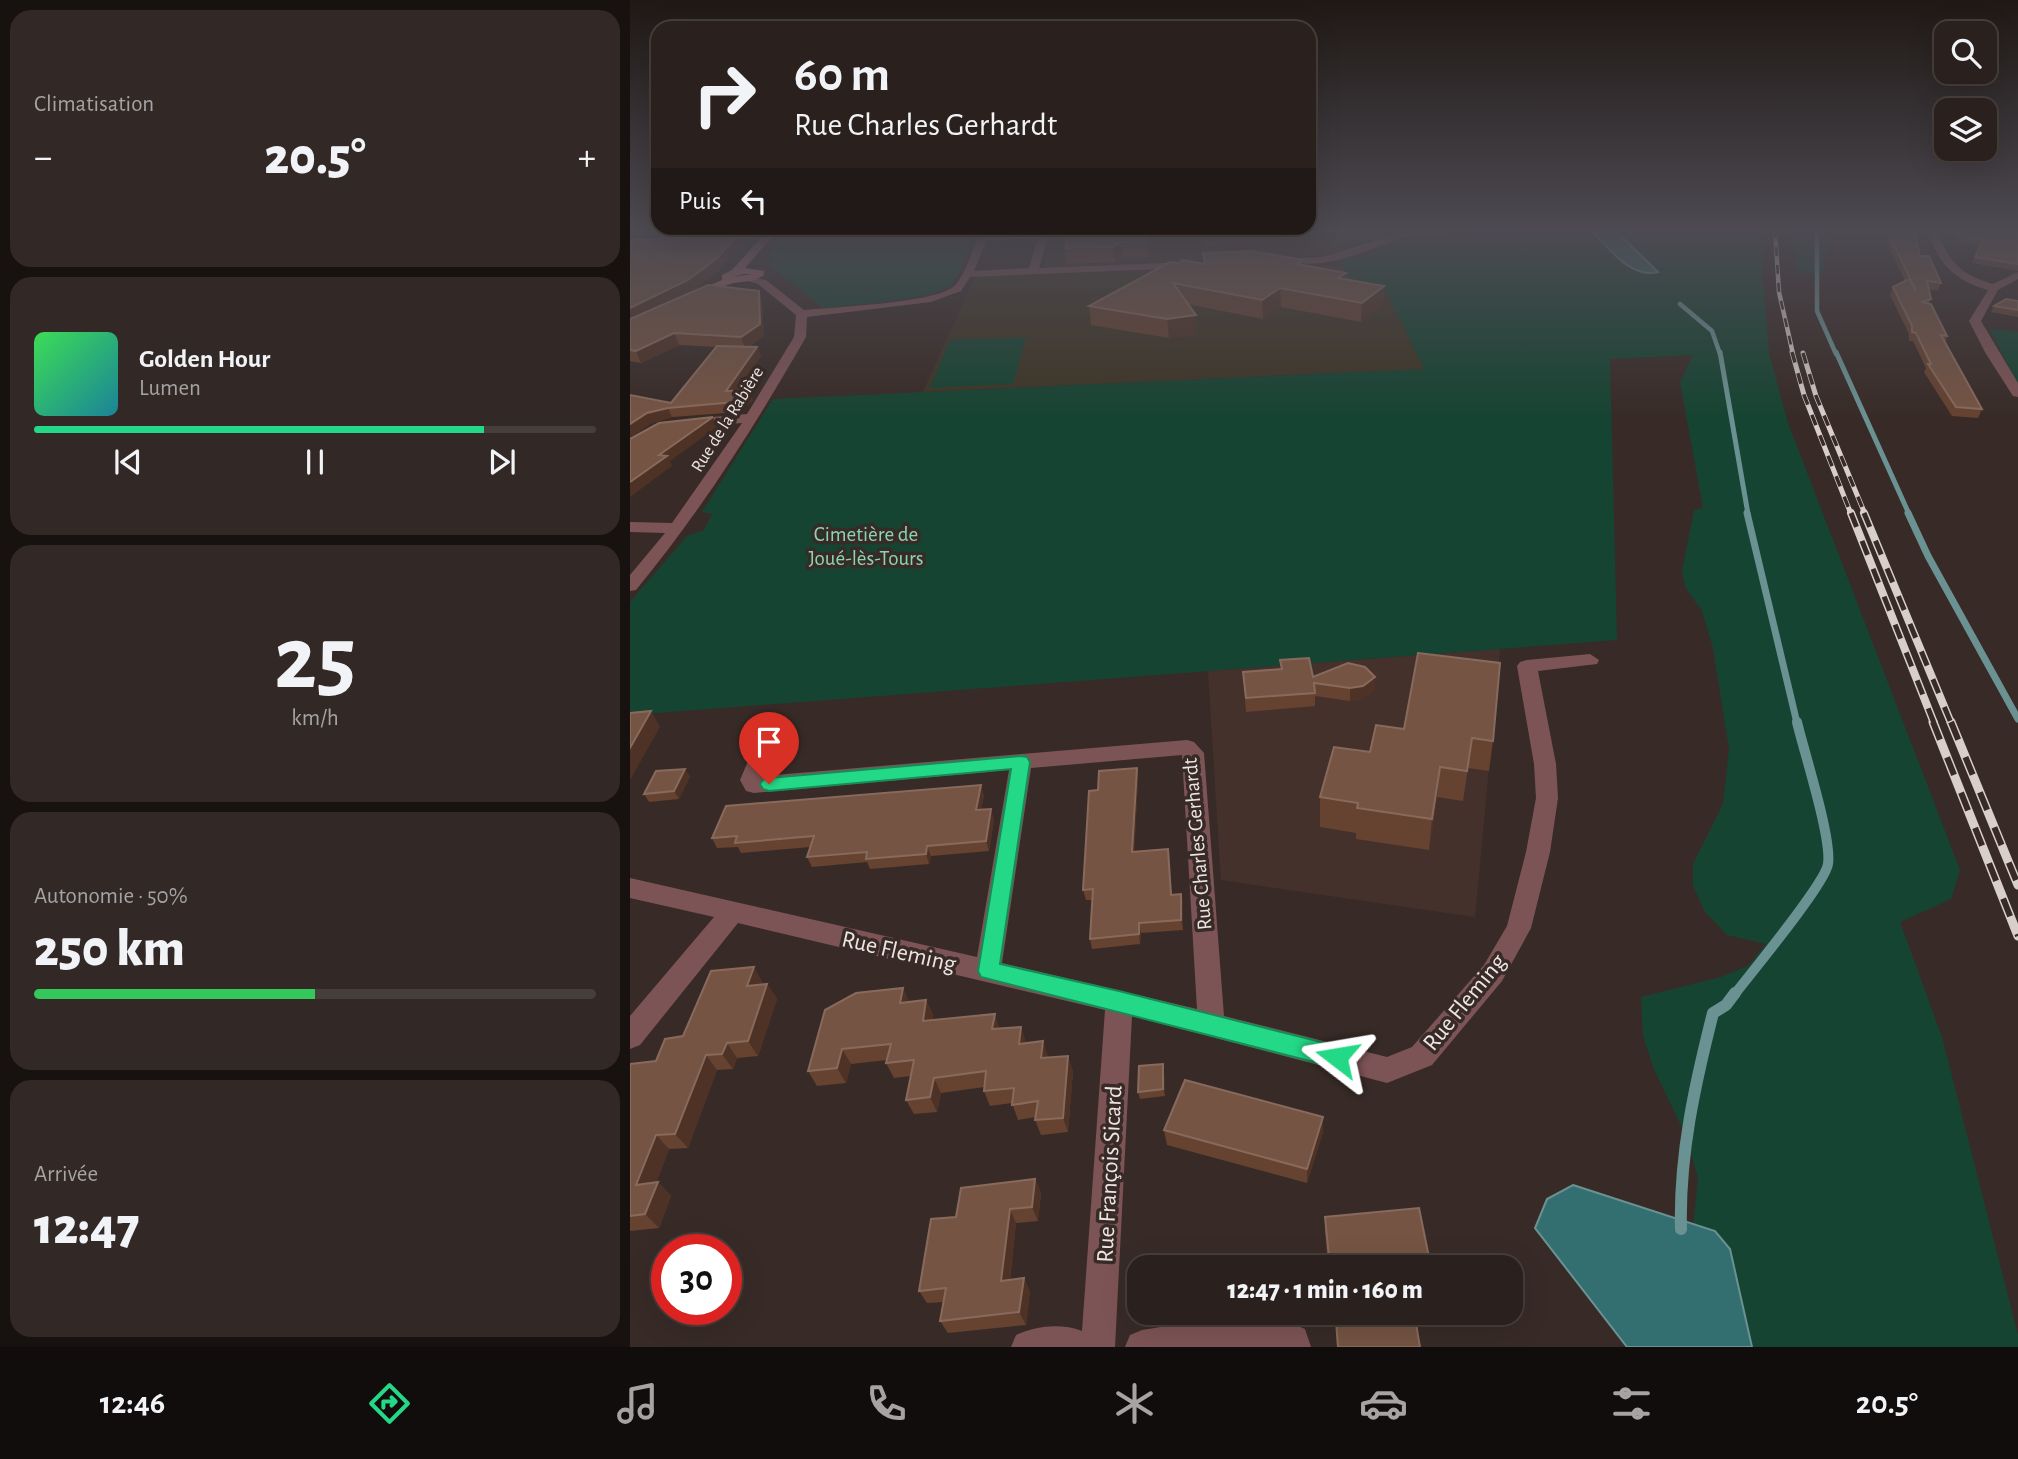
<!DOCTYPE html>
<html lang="fr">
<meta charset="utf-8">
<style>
body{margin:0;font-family:"Alegreya Sans",sans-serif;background:#322826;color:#f1f3f6;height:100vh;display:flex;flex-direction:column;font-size:26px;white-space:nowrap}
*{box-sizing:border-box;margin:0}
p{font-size:23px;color:#a5a3a4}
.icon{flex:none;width:38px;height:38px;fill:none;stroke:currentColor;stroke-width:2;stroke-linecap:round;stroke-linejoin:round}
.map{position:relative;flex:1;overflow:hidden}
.details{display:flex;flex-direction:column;gap:10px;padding:10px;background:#171210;width:630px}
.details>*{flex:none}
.guide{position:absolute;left:21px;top:21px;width:665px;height:214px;border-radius:21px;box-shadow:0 7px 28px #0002,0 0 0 2px #463e3b;background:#2a201d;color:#f1f3f6;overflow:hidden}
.controls{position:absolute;left:1304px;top:21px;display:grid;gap:14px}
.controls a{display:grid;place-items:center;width:63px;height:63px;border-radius:14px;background:#2a201d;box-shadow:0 7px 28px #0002,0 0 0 2px #463e3b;font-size:35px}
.speed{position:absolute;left:21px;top:1234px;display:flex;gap:14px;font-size:35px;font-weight:700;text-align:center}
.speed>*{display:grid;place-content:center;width:91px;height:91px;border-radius:50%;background:#2a201d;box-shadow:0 7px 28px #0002,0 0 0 2px #463e3b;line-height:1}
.speed .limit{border:10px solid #d22;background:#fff;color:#111}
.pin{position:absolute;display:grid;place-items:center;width:60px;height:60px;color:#fff;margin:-72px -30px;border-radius:50% 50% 50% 0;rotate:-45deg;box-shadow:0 0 7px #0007}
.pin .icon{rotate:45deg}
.me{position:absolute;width:77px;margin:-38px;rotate:284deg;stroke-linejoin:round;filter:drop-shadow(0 0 5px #0008)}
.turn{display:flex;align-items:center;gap:24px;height:147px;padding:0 28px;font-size:32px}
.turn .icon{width:91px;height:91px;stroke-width:2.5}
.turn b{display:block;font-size:49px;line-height:60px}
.then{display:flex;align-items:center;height:66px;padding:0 28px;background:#0003;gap:14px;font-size:26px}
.big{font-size:52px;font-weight:800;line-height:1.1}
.details .card{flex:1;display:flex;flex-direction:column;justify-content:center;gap:10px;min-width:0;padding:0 24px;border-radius:21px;background:#322826}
.details .dial{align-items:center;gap:0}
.dial b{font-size:91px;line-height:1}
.song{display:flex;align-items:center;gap:21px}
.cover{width:84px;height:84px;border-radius:10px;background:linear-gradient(135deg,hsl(130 70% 55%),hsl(190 70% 35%))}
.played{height:7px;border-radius:4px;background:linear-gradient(90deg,#23d886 80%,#463e3b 80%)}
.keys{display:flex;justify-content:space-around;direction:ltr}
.heat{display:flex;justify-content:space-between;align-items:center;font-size:38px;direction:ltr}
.charge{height:10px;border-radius:5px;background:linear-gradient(90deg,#34c759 50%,#463e3b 0)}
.trip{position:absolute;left:497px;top:1255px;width:396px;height:70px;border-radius:21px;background:#2a201d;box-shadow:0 7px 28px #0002,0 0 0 2px #463e3b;font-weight:800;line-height:70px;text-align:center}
.dock{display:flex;height:112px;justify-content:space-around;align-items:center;background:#110d0c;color:#a5a3a4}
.dock .icon{width:49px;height:49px}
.dock .active{color:#23d886}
.dock b{font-size:32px;color:#f1f3f6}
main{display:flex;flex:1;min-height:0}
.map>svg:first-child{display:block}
</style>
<main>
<section class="details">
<div class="card"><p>Climatisation</p>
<div class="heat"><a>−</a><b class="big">20.5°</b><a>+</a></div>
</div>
<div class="card">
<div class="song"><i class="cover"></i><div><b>Golden Hour</b><p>Lumen</p></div></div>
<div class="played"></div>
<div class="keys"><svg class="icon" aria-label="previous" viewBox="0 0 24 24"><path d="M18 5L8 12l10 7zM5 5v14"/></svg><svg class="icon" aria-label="pause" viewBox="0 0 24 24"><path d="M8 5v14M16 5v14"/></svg><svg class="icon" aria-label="next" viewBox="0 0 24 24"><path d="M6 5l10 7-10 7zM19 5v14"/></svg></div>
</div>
<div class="card dial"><b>25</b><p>km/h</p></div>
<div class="card"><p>Autonomie · 50%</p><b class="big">250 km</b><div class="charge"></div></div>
<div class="card"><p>Arrivée</p><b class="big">12:47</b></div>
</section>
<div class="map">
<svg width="1388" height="1347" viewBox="0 0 1388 1347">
<rect width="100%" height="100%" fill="#382b27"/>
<path fill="#45312c" d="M870 649 845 917 591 880 578 671Z"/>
<path fill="#3e3525" d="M424 229H745L749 237 698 255 413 268Z
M712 265 718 278 753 285 795 369 293 392 344 279 349 276Z"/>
<path fill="#164432" d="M151 229H346C339 245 333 271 322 284 307 300 218 305 193 308L139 265 141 250Z
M838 229H1134L1132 272 1139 353 1158 423 1330 870 1321 899 1270 922 1312 1037 1388 1335V1347H1005L1063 1228 1068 1178 1056 1136 1024 1069 1013 1036 1011 997 1091 977 1118 966 1136 944 1097 935 1075 912 1063 886V864L1093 804 1099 749 1083 648 1072 611 1055 587 1052 571 1064 510 1073 508 1050 382 1063 355 980 359 987 640 0 715V602L57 536 74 530 82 514 72 512 143 399 794 369 753 285 718 278 710 262 716 258H731L782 239 841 234Z
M1162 229H1199V248L1192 274 1166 273Z
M1360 329 1388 332V384L1386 381Z
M396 337 383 384 300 388 320 340Z"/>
<path fill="#336f71" stroke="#6b9293" stroke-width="2" d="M960 229H984L1028 272C1000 279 978 247 960 229Z
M943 1185 1085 1231 1100 1249 1122 1347H997L905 1228 917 1199Z"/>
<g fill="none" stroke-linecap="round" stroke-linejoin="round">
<path stroke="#6b9293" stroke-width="4.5" d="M1187 229V311L1206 354
M1050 304 1082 331 1090 354"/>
<path stroke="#6b9293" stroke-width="5" d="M1090 352 1118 514
M1206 352 1279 514"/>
<path stroke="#6b9293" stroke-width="7" d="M1117 513 1167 723
M1278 513 1298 556 1388 719"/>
<path stroke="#6b9293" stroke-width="10" d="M1104 995C1121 973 1195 884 1198 864 1202 838 1174 752 1167 722"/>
<path stroke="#6b9293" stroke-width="12" d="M1051 1229C1049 1155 1065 1084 1083 1013L1096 1005 1105 993"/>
<path fill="#7d5456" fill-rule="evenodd" d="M351 229H361L358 235 410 232 411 229H421L409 268 556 262 561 265 556 268 340 277 331 291 301 302 177 317 176 337C125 426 71 511 6 590L0 591V575L35 533 0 532V522L42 523 112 423 60 427 53 423 60 419 117 414 164 337 166 315 128 284 118 281V277L136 280 174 310C205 307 302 303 323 287 335 278 345 243 351 229ZM408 238 399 268 344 271 356 241Z
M816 229 819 230V234L773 238 713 259 693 263 649 265 644 262 649 259 693 257 772 232Z
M1297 229H1307C1317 260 1330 275 1363 284L1388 272V279L1368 290 1351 321 1388 383V397L1383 396 1356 354 1339 321 1358 290C1323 280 1308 263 1297 229Z
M960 654 969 660 967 664 908 671 926 764 928 798 920 852 901 928 872 981 802 1065 757 1083 502 1016 485 1347H381L386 1335C407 1326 430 1323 452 1331L475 1010 108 923 10 1045 0 1049V1016L84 917 0 898V878L347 957 379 770 124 793 116 791 110 780 128 738 131 733H145L148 738 133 776 557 740 564 742 574 753 594 1016 757 1057 782 1047 854 965 877 926 896 852 906 798 904 764 887 666 890 662 897 660ZM552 755 567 1009 372 963 401 768Z
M618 1313 642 1315 675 1329 681 1347H495L500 1335 512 1330Z"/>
<path fill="#a8686c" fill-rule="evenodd" d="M139 229H149L115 268 134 271V275C122 284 110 280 97 285 85 290 73 300 60 298V294L92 280V275L102 270ZM113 274H122L103 277Z"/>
<defs>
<path id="rail-far3" d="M1145 229 1149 292 1163 354"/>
<path id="rail-far2" d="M1162 352 1174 395 1221 514
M1173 353 1186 396 1235 514"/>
<path id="rail-far1" d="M1221 513 1304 723
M1234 513 1321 723"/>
<path id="rail" d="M1303 722 1388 936
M1321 722 1388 885"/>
</defs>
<use href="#rail-far3" stroke="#d8cfcb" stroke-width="4.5"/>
<use href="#rail-far2" stroke="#d8cfcb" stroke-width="5"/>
<use href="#rail-far1" stroke="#d8cfcb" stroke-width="8"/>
<use href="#rail" stroke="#d8cfcb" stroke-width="9"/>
<use href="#rail-far3" stroke="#382b27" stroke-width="2.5" stroke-dasharray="9" stroke-linecap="butt"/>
<use href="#rail-far2" stroke="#382b27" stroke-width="3.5" stroke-dasharray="11" stroke-linecap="butt"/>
<use href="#rail-far1" stroke="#382b27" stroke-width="5" stroke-dasharray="15" stroke-linecap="butt"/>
<use href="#rail" stroke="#382b27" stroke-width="6" stroke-dasharray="19" stroke-linecap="butt"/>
</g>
<path fill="#664230" d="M55 229H122L123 231 90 269 63 291 47 298 129 291 132 302 134 336 118 347H127L131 356 107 391 123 400 109 412 42 417 22 423 0 437V395L41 403 86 347 49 345 11 363 0 361V240L29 239 52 232Z
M520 229 519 257 493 258 485 262 437 264 435 248Z
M571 229H672L673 242 572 246Z
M1256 229H1284L1290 256 1311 283 1308 290H1299L1301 299 1299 303 1317 336 1315 343 1352 409 1348 418 1322 416 1294 372 1296 368 1283 341H1279V334L1260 295 1263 287 1275 281 1262 254H1260Z
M1323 229H1388V271L1342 263 1350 246 1328 243Z
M674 260V265L716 279 754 286V304L731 322 651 307 633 319 557 304 567 335 539 338 461 325 459 306 548 263 574 264Z
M1388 301V317L1361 312 1364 306Z
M650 660 683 677H745V690L732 699 720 701 685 696V706L616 712 613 672 651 670Z
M746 725 863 741 859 771 838 768 833 801 807 797 799 850 726 839V833L690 827V797L740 752Z
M507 768 508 779 504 852 538 849 542 895 551 894 553 904V930L511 933 510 944 462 949 460 939 462 900H456L453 890 468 790Z
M60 776 49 799 19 802 14 794Z
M354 795 351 810 364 819 359 851 301 856 299 864 240 869 237 862 182 867 177 857 180 847 111 853 108 847 87 848 82 838Z
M133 983 132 984H137L147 999 128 1056 107 1058 103 1069 87 1070 58 1148 39 1149 26 1183 28 1182 41 1196 29 1228 0 1231V1064L26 1061 53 1036Z
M273 988 279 1002 296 1000 303 1015 302 1020 370 1029 396 1043 418 1056V1057L443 1071 438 1132 411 1135 405 1120 406 1117 388 1120 382 1103 360 1106 354 1091V1087L311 1093 307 1112 284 1114 276 1100 281 1076 264 1078 256 1063 257 1060 221 1064 216 1083 187 1086 178 1071Z
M533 1064 534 1072 535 1096 510 1099 508 1092Z
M534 1130 693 1132 677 1183 537 1145Z
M405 1179 411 1193 408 1221 386 1223 380 1280 400 1291 396 1325 318 1333 310 1321 313 1302 297 1303 289 1291 326 1217Z
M695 1217 801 1267H698L695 1230Z
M710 1312H784L790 1347H707L706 1321 716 1320Z"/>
<path fill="#4e3225" d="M113 229H122L123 231 90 269 63 291 0 321V308Z
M518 229H520L519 257 517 241Z
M491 242 493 258 485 262 483 247Z
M716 273 715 291 708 278Z
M754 286V304L731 322 732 303Z
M650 288 651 307 633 319 632 300Z
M129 291 132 302 134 336 115 348 111 337Z
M566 315 567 335 539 338 537 319Z
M44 333 49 345 11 363 6 351Z
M127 347 131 356 100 401 96 391Z
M119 390 123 400 109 412 105 402Z
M38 408 42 417 22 423 0 437V424L17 413Z
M83 417 87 427 40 461 42 466 0 497V482L29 455Z
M745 677V690L732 699 720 701V688Z
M21 711 30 727 0 780V748Z
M810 767 807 797 799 850 802 819Z
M507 768 508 779 504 862 502 852Z
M55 769 60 776 49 799 44 791Z
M351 785 354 795 349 820 346 810Z
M361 809 364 819 359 851 356 841Z
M297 846 301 856 299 864 296 854Z
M538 849 540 859 542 905 541 895Z
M551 894 553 904V930L551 920Z
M509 923 511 933 510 944 509 934Z
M124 967 133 983 127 1001 117 986Z
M137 984 147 999 128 1056 118 1041Z
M273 988 280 1003H270Z
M296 1000 303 1015 300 1036 293 1021Z
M365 1014 370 1030 362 1029Z
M391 1027 396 1042 389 1044Z
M413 1041 418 1056 416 1073 411 1058Z
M97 1043 107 1058 103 1069 92 1054Z
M212 1049 221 1064 216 1083 207 1068Z
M76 1055 87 1070 58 1148 45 1134Z
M438 1056 443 1071 438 1132 433 1118Z
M533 1064 534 1072 535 1096 533 1089Z
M304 1078 311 1093 307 1112 300 1097Z
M693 1117V1132L677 1183V1169Z
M26 1135 39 1149 20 1199 6 1185Z
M405 1179 411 1193 408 1221 402 1207Z
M28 1182 41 1196 29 1228 15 1214Z
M380 1209 386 1223 378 1294 371 1281Z
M394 1278 400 1291 396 1325 389 1312Z"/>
<path fill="#755443" stroke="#886a5c" stroke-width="2" d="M55 229H113L86 259 58 280 0 308V240L29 239 36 233 52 232Z
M439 229H518L517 241 491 242 483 247 435 248Z
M571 229H608L571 230Z
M1259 229H1284L1290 256H1299L1311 283 1297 281 1301 299 1292 302 1301 304 1317 336 1311 335 1352 409 1326 407 1298 364H1301L1286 333 1282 332V326L1263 287 1279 279 1286 291 1265 247 1262 246Z
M1327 229H1388V264L1345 257 1353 240 1330 238Z
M622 251 674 260 667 264 716 273 708 278 754 286 732 303 650 288 632 300 543 283 566 315 537 319 459 306 540 262 548 263 553 260 575 264 573 253Z
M78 285 129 291 130 324 111 337 44 333 6 351 0 350V319Z
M1376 299 1388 301V310L1364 306Z
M87 346 127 347 96 391 119 390 105 402 38 408 17 413 0 424V395L41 403Z
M83 417 29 455 37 456 0 482V439L29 423Z
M788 653 870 663 863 741 842 738 837 771 810 767 802 819 727 808 728 803 690 797 704 747 740 752 746 725 774 729Z
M679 658 683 677 718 663 735 667 745 677 733 686 720 688 684 683 685 693 616 698 613 672 652 669 650 660Z
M21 711 0 748V713Z
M507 768 502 852 538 849 541 895 551 894V920L509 923V934L460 939 463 889 453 890 459 791 468 790 469 771Z
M55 769 44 791 14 794 26 771Z
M351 785 346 810 361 809 356 841 297 846 296 854 236 859 237 852 177 857 184 836 105 843 107 836 82 838 96 806Z
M124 967 117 986 137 984 118 1041 97 1043 92 1054 76 1055 45 1134 26 1135 6 1185 28 1182 15 1214 0 1216V1064L26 1061 35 1039 53 1036 81 971Z
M273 988 270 1003 296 1000 293 1021 365 1014 362 1029 391 1027 389 1044 413 1041 411 1058 438 1056 433 1118 405 1120 408 1101 382 1105 384 1088 354 1091 356 1071 304 1078 300 1097 276 1100 284 1060 256 1063 261 1044 212 1049 207 1068 178 1071 195 1010 226 993Z
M533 1064V1089L508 1092 509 1066Z
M555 1080 693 1117 677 1169 534 1130Z
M405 1179 402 1207 380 1209 371 1281 394 1278 389 1312 310 1321 316 1288 289 1291 301 1219 326 1217 331 1188Z
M789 1208 801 1267H700L695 1217Z
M721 1312H784L790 1347H708L706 1321 726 1319Z"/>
<linearGradient id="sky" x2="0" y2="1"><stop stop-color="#1f1815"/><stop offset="0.55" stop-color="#4d4a52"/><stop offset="1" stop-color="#4d4a52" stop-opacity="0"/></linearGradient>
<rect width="1388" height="418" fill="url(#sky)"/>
<path fill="#23d886" stroke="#178c57" stroke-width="2" d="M391 756 397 757 400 762 370 964 489 991 707 1046 715 1050 718 1057 715 1065 707 1068 351 977 348 971 381 769 139 791 133 789 130 784 133 780 139 778Z"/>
<g text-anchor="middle" stroke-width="7" stroke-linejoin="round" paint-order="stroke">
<g font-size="18" fill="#ede5e1" stroke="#382b27">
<text transform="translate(97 419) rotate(-58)" y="6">Rue de la Rabière</text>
</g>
<g font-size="21" fill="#88d5b2" stroke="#382b27">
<text x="236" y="541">Cimetière de<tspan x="236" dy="24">Joué-lès-Tours</tspan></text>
</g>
<g font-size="21" fill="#ede5e1" stroke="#382b27">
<text transform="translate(567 844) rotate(-95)" y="7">Rue Charles Gerhardt</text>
</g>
<g font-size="24" fill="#ede5e1" stroke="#382b27">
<text transform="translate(269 951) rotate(13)" y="8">Rue Fleming</text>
<text transform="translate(834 1002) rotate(-51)" y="8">Rue Fleming</text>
<text transform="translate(479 1174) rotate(-87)" y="8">Rue François Sicard</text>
</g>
</g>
</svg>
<div class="controls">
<a><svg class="icon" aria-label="search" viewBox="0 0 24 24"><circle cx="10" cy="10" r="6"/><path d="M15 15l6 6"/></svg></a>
<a><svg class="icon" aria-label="layers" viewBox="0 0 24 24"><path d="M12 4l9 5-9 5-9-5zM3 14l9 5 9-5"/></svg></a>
</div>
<div class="speed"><div class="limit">30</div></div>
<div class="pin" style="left:139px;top:784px;background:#d93025"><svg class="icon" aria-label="arrive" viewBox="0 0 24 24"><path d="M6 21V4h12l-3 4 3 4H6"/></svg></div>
<svg class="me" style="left:707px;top:1057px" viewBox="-20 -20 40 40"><path d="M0-17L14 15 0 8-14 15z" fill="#23d886" stroke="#fff" stroke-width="4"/></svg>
<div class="trip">12:47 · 1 min · 160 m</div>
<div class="guide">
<div class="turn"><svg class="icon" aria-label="right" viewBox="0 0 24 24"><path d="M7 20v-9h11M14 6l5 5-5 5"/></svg><div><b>60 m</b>Rue Charles Gerhardt</div></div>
<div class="then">Puis<svg class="icon" aria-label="left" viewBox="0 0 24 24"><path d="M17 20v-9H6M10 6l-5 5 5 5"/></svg></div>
</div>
</div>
</main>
<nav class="dock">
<b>12:46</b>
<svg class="icon active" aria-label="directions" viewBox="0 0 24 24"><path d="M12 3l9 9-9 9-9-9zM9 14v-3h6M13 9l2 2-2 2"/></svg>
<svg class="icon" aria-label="music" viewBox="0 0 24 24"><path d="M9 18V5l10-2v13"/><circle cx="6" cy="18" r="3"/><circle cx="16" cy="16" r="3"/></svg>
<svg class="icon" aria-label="phone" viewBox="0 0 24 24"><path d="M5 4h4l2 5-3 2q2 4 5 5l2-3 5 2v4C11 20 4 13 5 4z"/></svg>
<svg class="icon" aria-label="climate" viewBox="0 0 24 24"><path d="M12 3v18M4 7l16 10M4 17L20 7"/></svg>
<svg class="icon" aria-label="car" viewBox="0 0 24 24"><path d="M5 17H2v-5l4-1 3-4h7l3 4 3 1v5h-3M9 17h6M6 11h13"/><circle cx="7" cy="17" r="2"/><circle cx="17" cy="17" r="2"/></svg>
<svg class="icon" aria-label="filters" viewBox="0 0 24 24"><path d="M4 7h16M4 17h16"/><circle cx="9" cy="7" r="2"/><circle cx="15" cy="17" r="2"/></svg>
<b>20.5°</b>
</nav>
